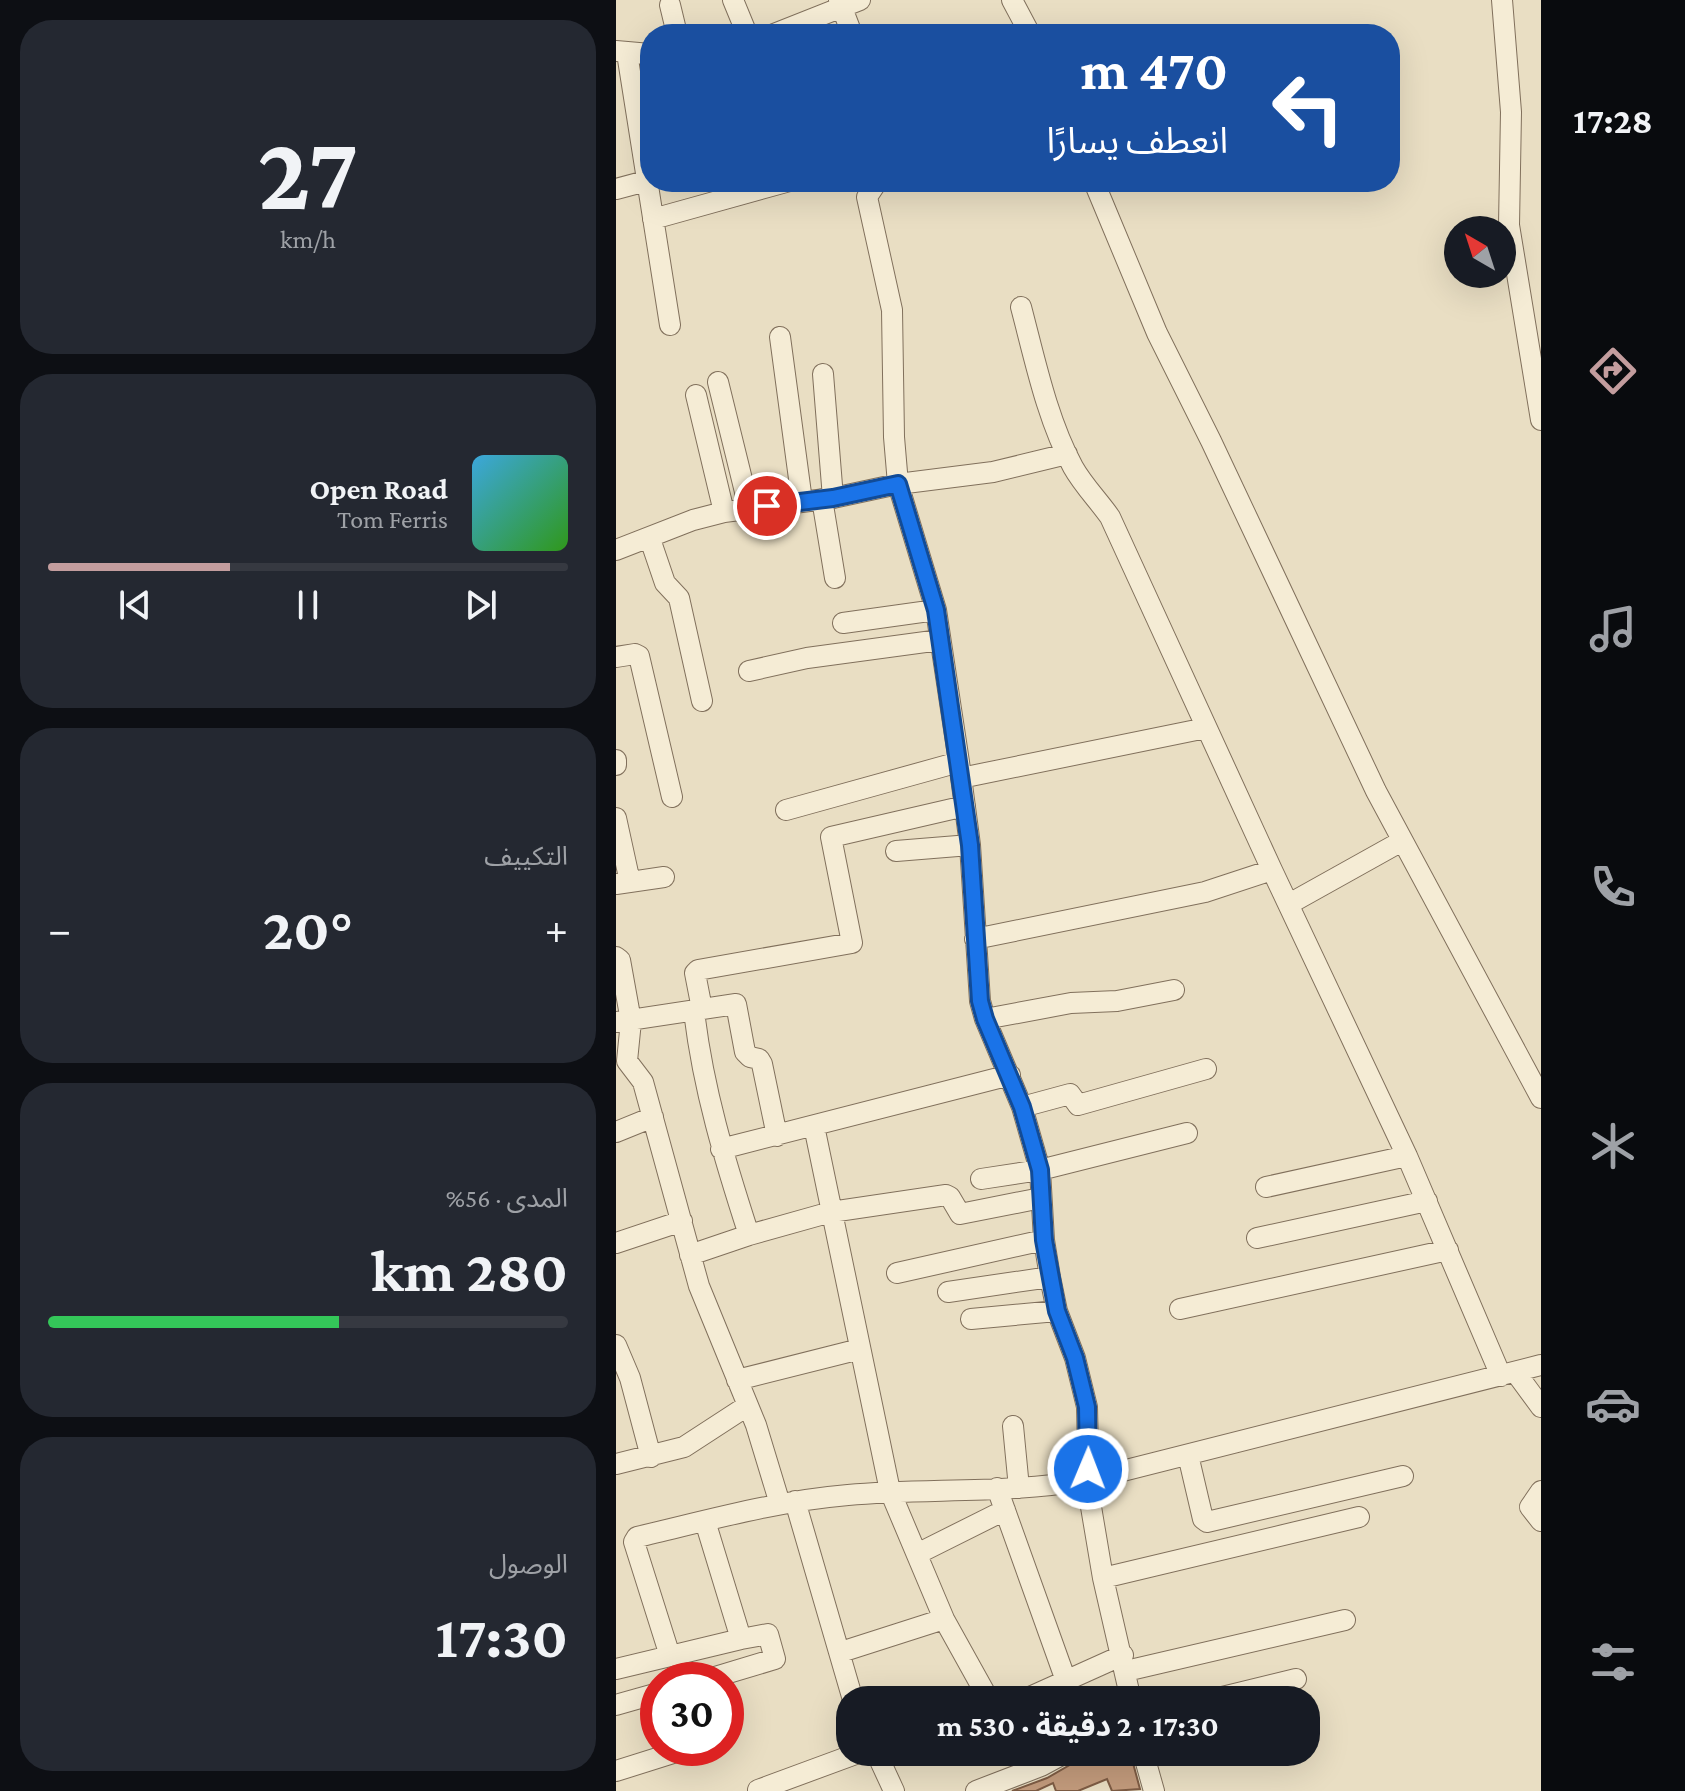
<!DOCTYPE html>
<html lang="ar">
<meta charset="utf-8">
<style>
body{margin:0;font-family:"Crimson Pro","Noto Sans Arabic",serif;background:#242831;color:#f1f3f6;direction:rtl;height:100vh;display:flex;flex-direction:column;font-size:30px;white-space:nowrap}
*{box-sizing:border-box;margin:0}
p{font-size:26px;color:#9ea1a6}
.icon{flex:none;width:44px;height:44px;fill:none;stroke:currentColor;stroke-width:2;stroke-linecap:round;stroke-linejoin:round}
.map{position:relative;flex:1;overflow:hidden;direction:ltr}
.panel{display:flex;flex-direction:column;gap:20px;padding:20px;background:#0d0f14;width:616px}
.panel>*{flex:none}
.banner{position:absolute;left:24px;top:24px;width:760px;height:168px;border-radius:32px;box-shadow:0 8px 32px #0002;direction:rtl;background:#1a4fa0;color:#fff;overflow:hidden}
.needle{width:52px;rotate:321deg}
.tools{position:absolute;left:828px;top:216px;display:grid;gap:16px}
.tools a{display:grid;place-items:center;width:72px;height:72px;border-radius:50%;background:#171b24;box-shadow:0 8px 32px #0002;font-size:40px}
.speed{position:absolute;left:24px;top:1662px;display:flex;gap:16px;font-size:40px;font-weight:700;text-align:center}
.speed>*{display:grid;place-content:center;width:104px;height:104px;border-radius:50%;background:#171b24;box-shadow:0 8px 32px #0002;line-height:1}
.speed .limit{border:12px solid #d22;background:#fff;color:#111}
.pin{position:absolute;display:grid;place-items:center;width:68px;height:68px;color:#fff;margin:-34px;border:4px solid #fff;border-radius:50%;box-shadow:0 2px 8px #0007}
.me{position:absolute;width:88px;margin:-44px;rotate:1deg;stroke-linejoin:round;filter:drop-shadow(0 0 6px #0008)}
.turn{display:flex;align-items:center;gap:28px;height:168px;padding:0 40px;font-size:36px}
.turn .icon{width:104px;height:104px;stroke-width:2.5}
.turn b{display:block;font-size:56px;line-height:68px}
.big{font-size:60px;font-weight:700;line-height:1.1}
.panel .widget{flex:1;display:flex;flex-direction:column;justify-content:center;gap:12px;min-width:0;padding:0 28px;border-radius:32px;background:#242831}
.panel .dial{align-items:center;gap:0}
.dial b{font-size:104px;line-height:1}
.song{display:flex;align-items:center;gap:24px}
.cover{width:96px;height:96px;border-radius:12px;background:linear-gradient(135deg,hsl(200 70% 55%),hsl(110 70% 35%))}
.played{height:8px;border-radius:4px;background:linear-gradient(90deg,#c39d9e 35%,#363941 35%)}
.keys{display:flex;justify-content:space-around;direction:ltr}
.heat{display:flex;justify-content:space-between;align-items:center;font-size:44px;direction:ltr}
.charge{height:12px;border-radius:6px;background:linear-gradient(90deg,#34c759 56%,#363941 0)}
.trip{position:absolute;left:220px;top:1686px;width:484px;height:80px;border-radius:32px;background:#171b24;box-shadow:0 8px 32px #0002;font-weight:700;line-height:80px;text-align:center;direction:rtl}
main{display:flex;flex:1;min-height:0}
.menu{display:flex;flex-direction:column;width:144px;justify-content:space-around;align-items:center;background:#090b0e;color:#9ea1a6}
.menu .icon{width:56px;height:56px}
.menu .on{color:#c39d9e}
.menu b{font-size:36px;color:#f1f3f6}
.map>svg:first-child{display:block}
</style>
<main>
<nav class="menu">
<b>17:28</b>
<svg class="icon on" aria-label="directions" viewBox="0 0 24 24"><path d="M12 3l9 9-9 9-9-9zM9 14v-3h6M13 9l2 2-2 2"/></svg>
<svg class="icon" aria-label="music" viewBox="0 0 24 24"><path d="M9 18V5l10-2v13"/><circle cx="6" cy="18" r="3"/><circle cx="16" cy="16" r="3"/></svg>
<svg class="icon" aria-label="phone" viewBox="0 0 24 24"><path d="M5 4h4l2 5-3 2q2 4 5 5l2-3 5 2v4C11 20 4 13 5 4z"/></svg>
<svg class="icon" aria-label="climate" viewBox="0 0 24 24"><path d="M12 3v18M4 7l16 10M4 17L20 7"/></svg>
<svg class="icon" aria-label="car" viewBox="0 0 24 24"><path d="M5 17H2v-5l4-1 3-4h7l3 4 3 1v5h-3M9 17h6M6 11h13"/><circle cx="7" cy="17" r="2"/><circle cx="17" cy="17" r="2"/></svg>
<svg class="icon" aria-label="filters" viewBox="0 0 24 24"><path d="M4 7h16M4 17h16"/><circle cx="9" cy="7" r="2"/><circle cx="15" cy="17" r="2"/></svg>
</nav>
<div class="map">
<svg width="925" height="1791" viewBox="0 0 925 1791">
<rect width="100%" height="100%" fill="#e9dec3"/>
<path fill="#c39b7c" stroke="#7e5c44" stroke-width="2" d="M464 1752H467L470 1761 491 1752H514L524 1789 496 1791 491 1779 462 1791H440L437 1783 420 1791H396L431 1778 457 1763Z"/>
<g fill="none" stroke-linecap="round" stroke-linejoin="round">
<defs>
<path id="minor" d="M117 0 131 34
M223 0 236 34
M396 0 414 34
M886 0 895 112 893 225 925 420
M54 5 61 34
M158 34 244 0
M0 51 34 54
M11 53 54 325
M261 182 251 197 276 310 278 437 282 484 320 610 343 762 354 845 364 1001 369 1019 406 1107 424 1170 428 1240 434 1277 441 1311 459 1358 471 1407 473 1495 487 1578 515 1700
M478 182 541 333 595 441 760 791 925 1098
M0 189 30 181
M37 219 170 182
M405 307C419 360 431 419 457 467 467 485 482 500 494 517L656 870 791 1156 885 1376
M164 337 186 501
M207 374 217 498
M102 382 133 508
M80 395 108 512
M206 499 219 578
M34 539 49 583 63 598 86 701
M0 550 77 520 108 512 217 498 282 484 377 472 451 454
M227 623 320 610
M0 657 19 654 23 656 56 797
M133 671 191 658 324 640
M0 760V765
M345 778 590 728
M170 810 343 762
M0 818 14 882
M280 851 354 845
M0 884 48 877
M673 904 786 841
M359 939 589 892 656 870
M0 957 4 960 15 1021 11 1061 27 1082 83 1286 140 1425 164 1504
M86 1009 79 973 82 970 236 943 215 837 349 806
M78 1011C87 1089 109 1161 133 1235
M369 1019 455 1003 501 1001 558 990
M0 1022 120 1004 129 1052 134 1057 143 1059 146 1064 161 1136
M406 1107 454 1094 462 1105 590 1069
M198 1126 274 1491 328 1619 373 1700
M0 1132 37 1117
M105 1149 394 1075
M365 1179 424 1170 571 1133
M650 1187 791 1156
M641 1238 811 1201
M0 1243 66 1221
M74 1255 133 1235 215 1212 330 1195 334 1197 344 1214 425 1198
M281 1273 428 1240
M332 1292 434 1277
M564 1309 832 1250
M355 1319 441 1311
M0 1345 14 1378 35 1457
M900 1373 925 1407
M121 1380 244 1349
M397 1426 403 1488
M572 1455 587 1519 591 1522 787 1476
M0 1464 68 1447 131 1406
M381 1488 449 1678
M925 1491 914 1507 925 1521
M179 1501 237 1700
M301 1554 389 1510
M487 1578 743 1517
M225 1652 328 1619
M54 1656 18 1542 21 1537C90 1521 160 1501 232 1495 311 1488 392 1494 471 1480L925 1365
M0 1669 125 1639 89 1521
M510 1671 729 1620
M89 1680 159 1659 152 1634 125 1639
M407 1700 507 1655
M594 1700 680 1679
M0 1705 42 1693
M260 1752 278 1791
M527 1752 538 1791
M0 1771 73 1748
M142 1790 245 1752
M360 1791 425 1766 451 1752"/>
</defs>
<use href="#minor" stroke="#81705c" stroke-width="22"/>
<use href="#minor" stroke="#f5ecd5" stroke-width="20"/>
</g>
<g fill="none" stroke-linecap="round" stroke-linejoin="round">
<defs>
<path id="route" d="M151 506 217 498 282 484 320 610 354 845 364 1001 369 1019 406 1107 424 1170 428 1240 441 1311 459 1358 471 1407 472 1469"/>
</defs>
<use href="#route" stroke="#114b97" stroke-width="20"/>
<use href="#route" stroke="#1a73e8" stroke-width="14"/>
</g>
</svg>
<div class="tools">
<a><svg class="needle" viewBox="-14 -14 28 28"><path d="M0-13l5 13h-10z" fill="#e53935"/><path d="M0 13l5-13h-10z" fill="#9ea1a6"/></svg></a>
</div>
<div class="speed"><div class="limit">30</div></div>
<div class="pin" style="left:151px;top:506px;background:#d93025"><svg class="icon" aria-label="arrive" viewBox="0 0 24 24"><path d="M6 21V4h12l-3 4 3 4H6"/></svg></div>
<svg class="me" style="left:472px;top:1469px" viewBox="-20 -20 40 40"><circle r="17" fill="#1a73e8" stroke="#fff" stroke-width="3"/><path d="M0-11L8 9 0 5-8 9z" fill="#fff"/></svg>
<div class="trip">17:30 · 2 دقيقة · 530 m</div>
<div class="banner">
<div class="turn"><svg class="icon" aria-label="left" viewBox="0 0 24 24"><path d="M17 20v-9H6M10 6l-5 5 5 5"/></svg><div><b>470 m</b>انعطف يسارًا</div></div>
</div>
</div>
<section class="panel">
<div class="widget dial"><b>27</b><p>km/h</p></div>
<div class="widget">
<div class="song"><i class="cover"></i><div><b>Open Road</b><p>Tom Ferris</p></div></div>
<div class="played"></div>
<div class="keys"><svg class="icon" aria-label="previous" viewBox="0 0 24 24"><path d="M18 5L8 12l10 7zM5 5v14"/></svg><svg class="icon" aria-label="pause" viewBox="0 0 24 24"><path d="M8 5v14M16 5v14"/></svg><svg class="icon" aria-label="next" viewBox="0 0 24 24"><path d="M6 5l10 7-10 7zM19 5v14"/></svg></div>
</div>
<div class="widget"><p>التكييف</p>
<div class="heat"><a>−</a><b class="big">20°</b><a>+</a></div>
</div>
<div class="widget"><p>المدى · 56%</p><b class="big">280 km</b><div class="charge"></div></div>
<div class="widget"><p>الوصول</p><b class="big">17:30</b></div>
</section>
</main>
